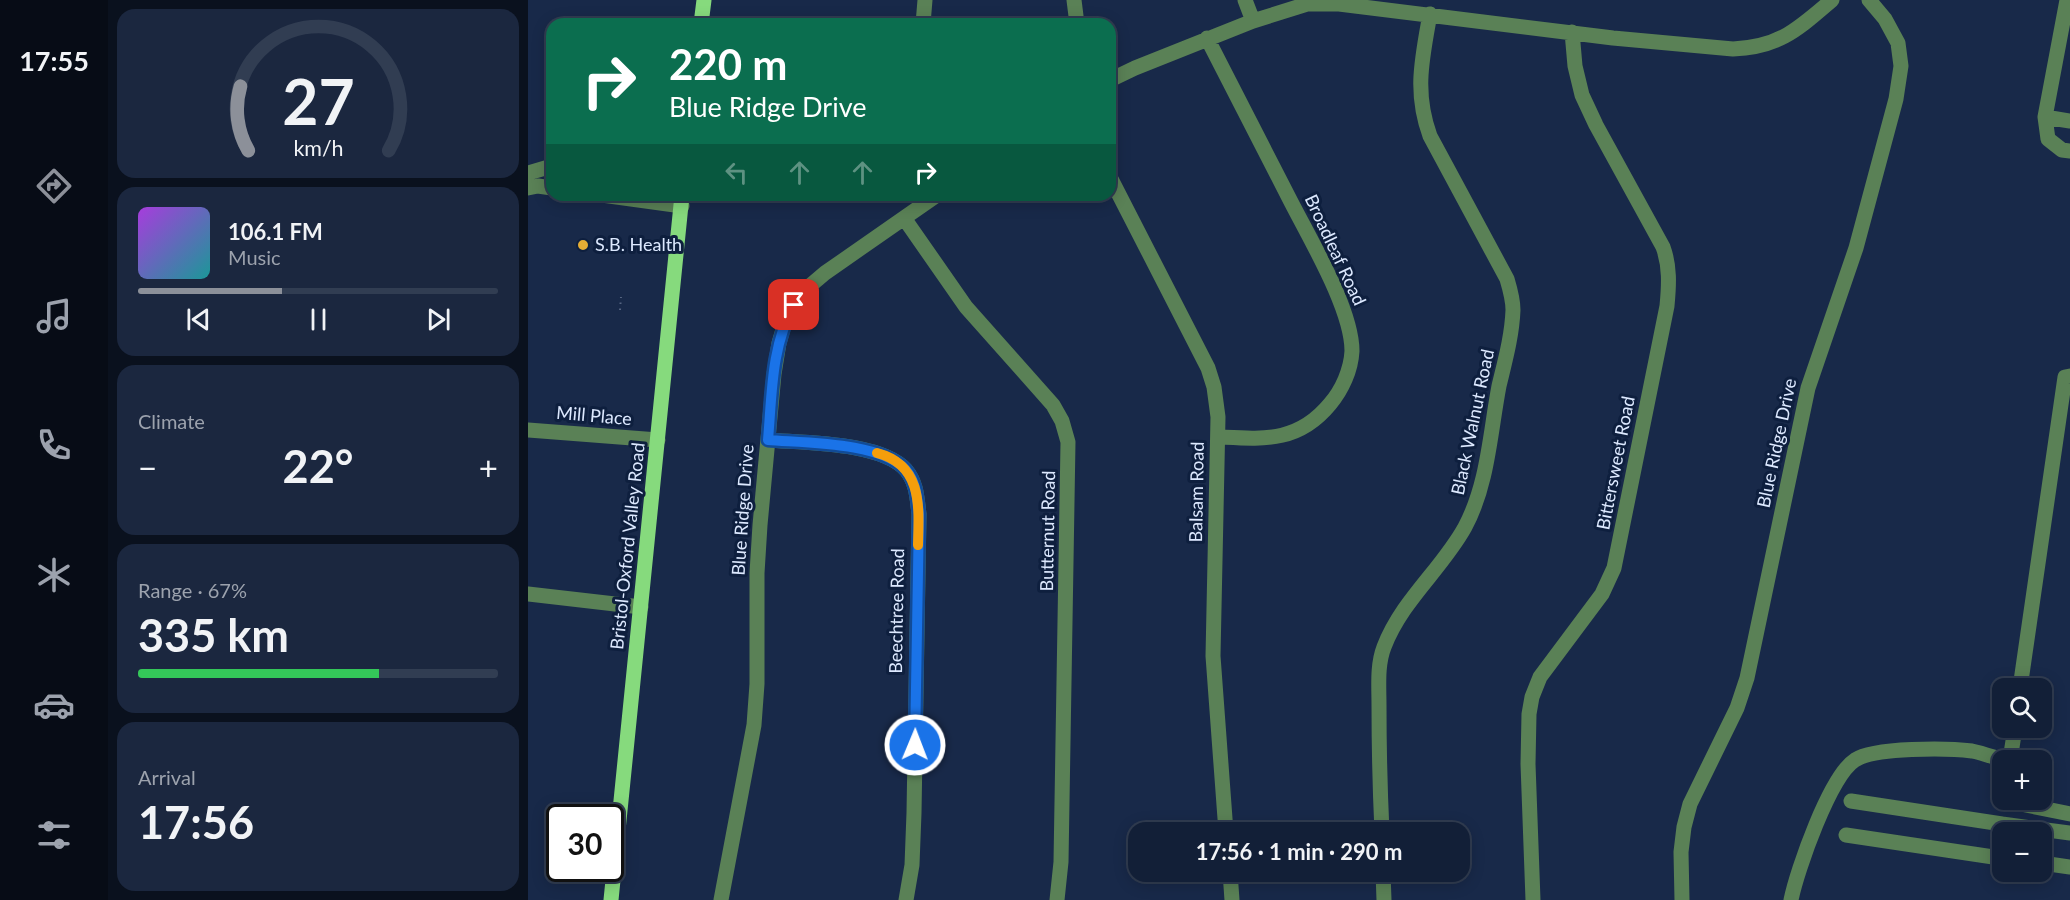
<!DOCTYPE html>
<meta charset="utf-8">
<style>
body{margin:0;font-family:Lato,sans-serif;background:#1b273f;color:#f1f3f6;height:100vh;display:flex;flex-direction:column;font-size:22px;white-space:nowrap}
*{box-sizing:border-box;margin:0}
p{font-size:20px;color:#9ca2ad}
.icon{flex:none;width:33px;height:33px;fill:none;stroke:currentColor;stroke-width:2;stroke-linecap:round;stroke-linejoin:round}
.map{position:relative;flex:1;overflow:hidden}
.panel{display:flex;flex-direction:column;gap:9px;padding:9px;background:#0a111e;width:420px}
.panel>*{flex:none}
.guide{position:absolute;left:18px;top:18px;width:570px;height:183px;border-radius:18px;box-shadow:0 3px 15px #0003,0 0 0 2px #313d52;background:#0b6e4f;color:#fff;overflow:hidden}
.buttons{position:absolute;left:1464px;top:678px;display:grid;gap:12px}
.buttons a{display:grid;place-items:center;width:60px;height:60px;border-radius:12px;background:#121f37;box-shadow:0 3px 15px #0003,0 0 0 2px #313d52;font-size:30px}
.speed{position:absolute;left:18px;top:804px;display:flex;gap:12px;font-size:30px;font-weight:700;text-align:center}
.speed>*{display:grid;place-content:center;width:78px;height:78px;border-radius:50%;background:#121f37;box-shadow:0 3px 15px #0003,0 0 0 2px #313d52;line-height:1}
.speed .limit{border:3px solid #111;border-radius:9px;background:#fff;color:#111}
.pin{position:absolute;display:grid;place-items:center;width:51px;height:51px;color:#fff;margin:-26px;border-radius:12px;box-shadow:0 3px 9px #0006}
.me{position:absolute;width:66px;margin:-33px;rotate:1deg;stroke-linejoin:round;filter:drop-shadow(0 0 4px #0008)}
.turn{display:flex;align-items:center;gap:21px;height:126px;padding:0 24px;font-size:27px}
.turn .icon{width:78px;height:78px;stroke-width:2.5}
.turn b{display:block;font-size:42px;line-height:51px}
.lanes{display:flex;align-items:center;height:57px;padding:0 24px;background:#0003;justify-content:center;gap:30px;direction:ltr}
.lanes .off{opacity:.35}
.big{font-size:45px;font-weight:700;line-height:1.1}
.panel .tile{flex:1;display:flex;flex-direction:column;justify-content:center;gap:9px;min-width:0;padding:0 21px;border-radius:18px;background:#1b273f}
.panel .dial{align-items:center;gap:0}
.dial svg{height:156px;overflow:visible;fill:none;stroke:#313d52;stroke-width:7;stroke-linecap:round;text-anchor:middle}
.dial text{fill:#f1f3f6;stroke:none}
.song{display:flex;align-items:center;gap:18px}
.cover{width:72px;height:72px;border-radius:9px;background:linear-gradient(135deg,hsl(280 70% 55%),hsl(180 70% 35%))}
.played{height:6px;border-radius:3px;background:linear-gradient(90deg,#8c9099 40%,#313d52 40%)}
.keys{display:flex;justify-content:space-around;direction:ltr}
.heat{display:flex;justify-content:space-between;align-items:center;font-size:33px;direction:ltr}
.charge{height:9px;border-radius:4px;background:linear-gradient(90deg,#34c759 67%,#313d52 0)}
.trip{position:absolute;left:600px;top:822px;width:342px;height:60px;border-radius:18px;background:#121f37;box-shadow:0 3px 15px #0003,0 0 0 2px #313d52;font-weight:700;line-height:60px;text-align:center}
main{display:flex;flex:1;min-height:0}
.dock{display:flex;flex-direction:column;width:108px;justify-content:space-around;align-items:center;background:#070c16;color:#9ca2ad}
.dock .icon{width:42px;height:42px}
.dock .active{color:#8c9099}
.dock b{font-size:27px;color:#f1f3f6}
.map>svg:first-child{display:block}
</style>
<main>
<nav class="dock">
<b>17:55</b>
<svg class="icon active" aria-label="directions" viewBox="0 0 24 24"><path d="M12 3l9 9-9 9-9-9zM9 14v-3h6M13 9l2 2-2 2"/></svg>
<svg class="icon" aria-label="music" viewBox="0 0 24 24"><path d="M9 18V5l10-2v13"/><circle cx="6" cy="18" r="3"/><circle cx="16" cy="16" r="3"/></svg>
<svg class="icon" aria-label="phone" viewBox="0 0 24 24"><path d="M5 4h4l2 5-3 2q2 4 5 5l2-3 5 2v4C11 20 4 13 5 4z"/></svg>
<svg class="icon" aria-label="climate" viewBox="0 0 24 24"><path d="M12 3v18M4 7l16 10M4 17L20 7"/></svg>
<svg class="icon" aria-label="car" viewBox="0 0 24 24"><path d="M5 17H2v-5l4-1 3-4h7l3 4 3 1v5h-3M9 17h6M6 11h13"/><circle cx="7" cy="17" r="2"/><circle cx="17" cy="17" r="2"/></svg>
<svg class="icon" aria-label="filters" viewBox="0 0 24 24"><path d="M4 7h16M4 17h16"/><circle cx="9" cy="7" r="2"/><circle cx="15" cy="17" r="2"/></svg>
</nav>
<section class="panel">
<div class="tile dial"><svg viewBox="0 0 100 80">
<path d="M14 69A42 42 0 1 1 86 69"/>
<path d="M14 69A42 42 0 0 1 10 36" stroke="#8c9099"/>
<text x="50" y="56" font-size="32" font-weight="700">27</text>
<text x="50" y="72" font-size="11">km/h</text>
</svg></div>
<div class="tile">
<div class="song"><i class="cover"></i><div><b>106.1 FM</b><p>Music</p></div></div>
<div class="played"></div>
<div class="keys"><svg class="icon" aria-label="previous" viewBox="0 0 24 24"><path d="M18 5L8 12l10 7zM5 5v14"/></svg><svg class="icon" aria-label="pause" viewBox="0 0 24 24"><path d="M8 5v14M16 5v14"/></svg><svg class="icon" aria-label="next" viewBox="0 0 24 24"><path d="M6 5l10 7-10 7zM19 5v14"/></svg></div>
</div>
<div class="tile"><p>Climate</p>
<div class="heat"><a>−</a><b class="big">22°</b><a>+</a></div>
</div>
<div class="tile"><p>Range · 67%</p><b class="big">335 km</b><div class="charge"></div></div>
<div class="tile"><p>Arrival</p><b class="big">17:56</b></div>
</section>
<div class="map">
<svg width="1542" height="900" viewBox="0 0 1542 900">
<rect width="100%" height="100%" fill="#182949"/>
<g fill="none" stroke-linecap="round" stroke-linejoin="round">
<path stroke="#566582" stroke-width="2" stroke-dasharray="1.5 4.5" stroke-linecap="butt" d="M92 310 93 297"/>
<path stroke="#5a8156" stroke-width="15" d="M546 0 549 24
M717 0 725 21
M1539 0 1517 117 1542 121
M395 24 397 0
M679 38C706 91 733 144 760 196 780 236 824 308 824 351 823 370 814 390 802 404 770 443 735 439 690 437
M582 80 607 68 725 21 779 4H811L1085 38 1205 49C1252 47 1270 29 1304 0
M1517 117 1520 139 1534 150 1542 151
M0 173 24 166
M582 177 680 368 686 387 690 417 685 656 698 832
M0 188 10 186 24 188
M74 195 154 206
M376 218 438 307 525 405 534 421 540 442 533 862 529 900
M0 430 130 440
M240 440C276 443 353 442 378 470 389 483 389 499 391 514L386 813 384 865 378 900
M0 594 113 607
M1492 688 1537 377 1542 376
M1482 760 1487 728
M1485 800 1488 803 1542 814
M1323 801 1474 824
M854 832C852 790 851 748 851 705 851 686 849 665 856 647 874 600 914 569 937 527 960 484 962 433 971 386 977 361 984 336 985 310 985 299 982 289 979 279L902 136C886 92 894 59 902 14
M1318 835 1472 858
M1474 858H1472L1474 824 1542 833
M1514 863 1542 867
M702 872 704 900
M855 872 856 900
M193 900 226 725 229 684V573L232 525 246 374 251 343 258 319 277 290 297 273 409 195
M1005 900 1000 764 1001 714 1004 697 1012 677 1074 594 1086 568 1139 306C1141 285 1142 266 1135 247L1068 125 1054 95 1047 66 1044 32
M1154 900 1153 852 1156 827 1162 804 1209 708 1219 678 1280 388 1328 248 1368 99 1373 66 1370 43 1357 19 1341 0
M1263 900C1269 870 1302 776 1327 760 1346 747 1420 748 1444 751 1454 753 1465 757 1475 760"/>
<path stroke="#86da7d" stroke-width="15" d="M173 24 176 0
M83 900 154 195"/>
</g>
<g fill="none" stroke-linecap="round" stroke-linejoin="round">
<defs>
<path id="route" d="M266 305C243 346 244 395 240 440 276 443 353 442 378 470 389 483 389 499 391 514L387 745"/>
</defs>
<use href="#route" stroke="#114b97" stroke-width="15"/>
<use href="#route" stroke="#1a73e8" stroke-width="10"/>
<path stroke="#f59e0b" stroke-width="10" d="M349 453C395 465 391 507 390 545"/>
</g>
<circle fill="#e5ad35" stroke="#0e1f3e" stroke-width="2" cx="55" cy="245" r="6"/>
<g text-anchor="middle" stroke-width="6" stroke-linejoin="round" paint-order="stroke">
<g font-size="18" fill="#dde9ff" stroke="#0e1f3e" text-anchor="start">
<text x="67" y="251">S.B. Health</text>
</g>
<g font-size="18" fill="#dde9ff" stroke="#0e1f3e">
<text transform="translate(807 250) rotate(65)" y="6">Broadleaf Road</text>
<text transform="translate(66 416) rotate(5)" y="6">Mill Place</text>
<text transform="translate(945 422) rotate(-78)" y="6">Black Walnut Road</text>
<text transform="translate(1249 443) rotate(-78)" y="6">Blue Ridge Drive</text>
<text transform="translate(1088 463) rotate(-79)" y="6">Bittersweet Road</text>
<text transform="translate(669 492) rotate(-89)" y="6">Balsam Road</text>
<text transform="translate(215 510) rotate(-86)" y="6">Blue Ridge Drive</text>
<text transform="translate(520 531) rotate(-89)" y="6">Butternut Road</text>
<text transform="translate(100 546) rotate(-84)" y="6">Bristol-Oxford Valley Road</text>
<text transform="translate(369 611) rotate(-89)" y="6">Beechtree Road</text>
</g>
</g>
</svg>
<div class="buttons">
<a><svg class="icon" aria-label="search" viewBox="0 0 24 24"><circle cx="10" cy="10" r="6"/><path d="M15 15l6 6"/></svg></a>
<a>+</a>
<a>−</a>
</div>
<div class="speed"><div class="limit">30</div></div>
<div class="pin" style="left:266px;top:305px;background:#d93025"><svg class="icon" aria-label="arrive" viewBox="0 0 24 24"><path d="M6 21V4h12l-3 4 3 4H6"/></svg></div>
<svg class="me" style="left:387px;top:745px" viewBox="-20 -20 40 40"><circle r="17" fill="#1a73e8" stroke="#fff" stroke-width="3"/><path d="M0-11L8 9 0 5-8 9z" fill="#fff"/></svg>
<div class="trip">17:56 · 1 min · 290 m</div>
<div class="guide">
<div class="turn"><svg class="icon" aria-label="right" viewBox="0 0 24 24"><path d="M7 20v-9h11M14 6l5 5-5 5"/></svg><div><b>220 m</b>Blue Ridge Drive</div></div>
<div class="lanes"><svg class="icon off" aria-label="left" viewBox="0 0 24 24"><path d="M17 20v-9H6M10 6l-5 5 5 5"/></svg><svg class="icon off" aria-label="ahead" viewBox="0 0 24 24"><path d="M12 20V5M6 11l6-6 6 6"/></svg><svg class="icon off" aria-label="ahead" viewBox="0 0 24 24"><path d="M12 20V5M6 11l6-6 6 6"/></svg><svg class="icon" aria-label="right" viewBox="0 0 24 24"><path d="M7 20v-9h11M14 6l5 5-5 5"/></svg></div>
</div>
</div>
</main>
